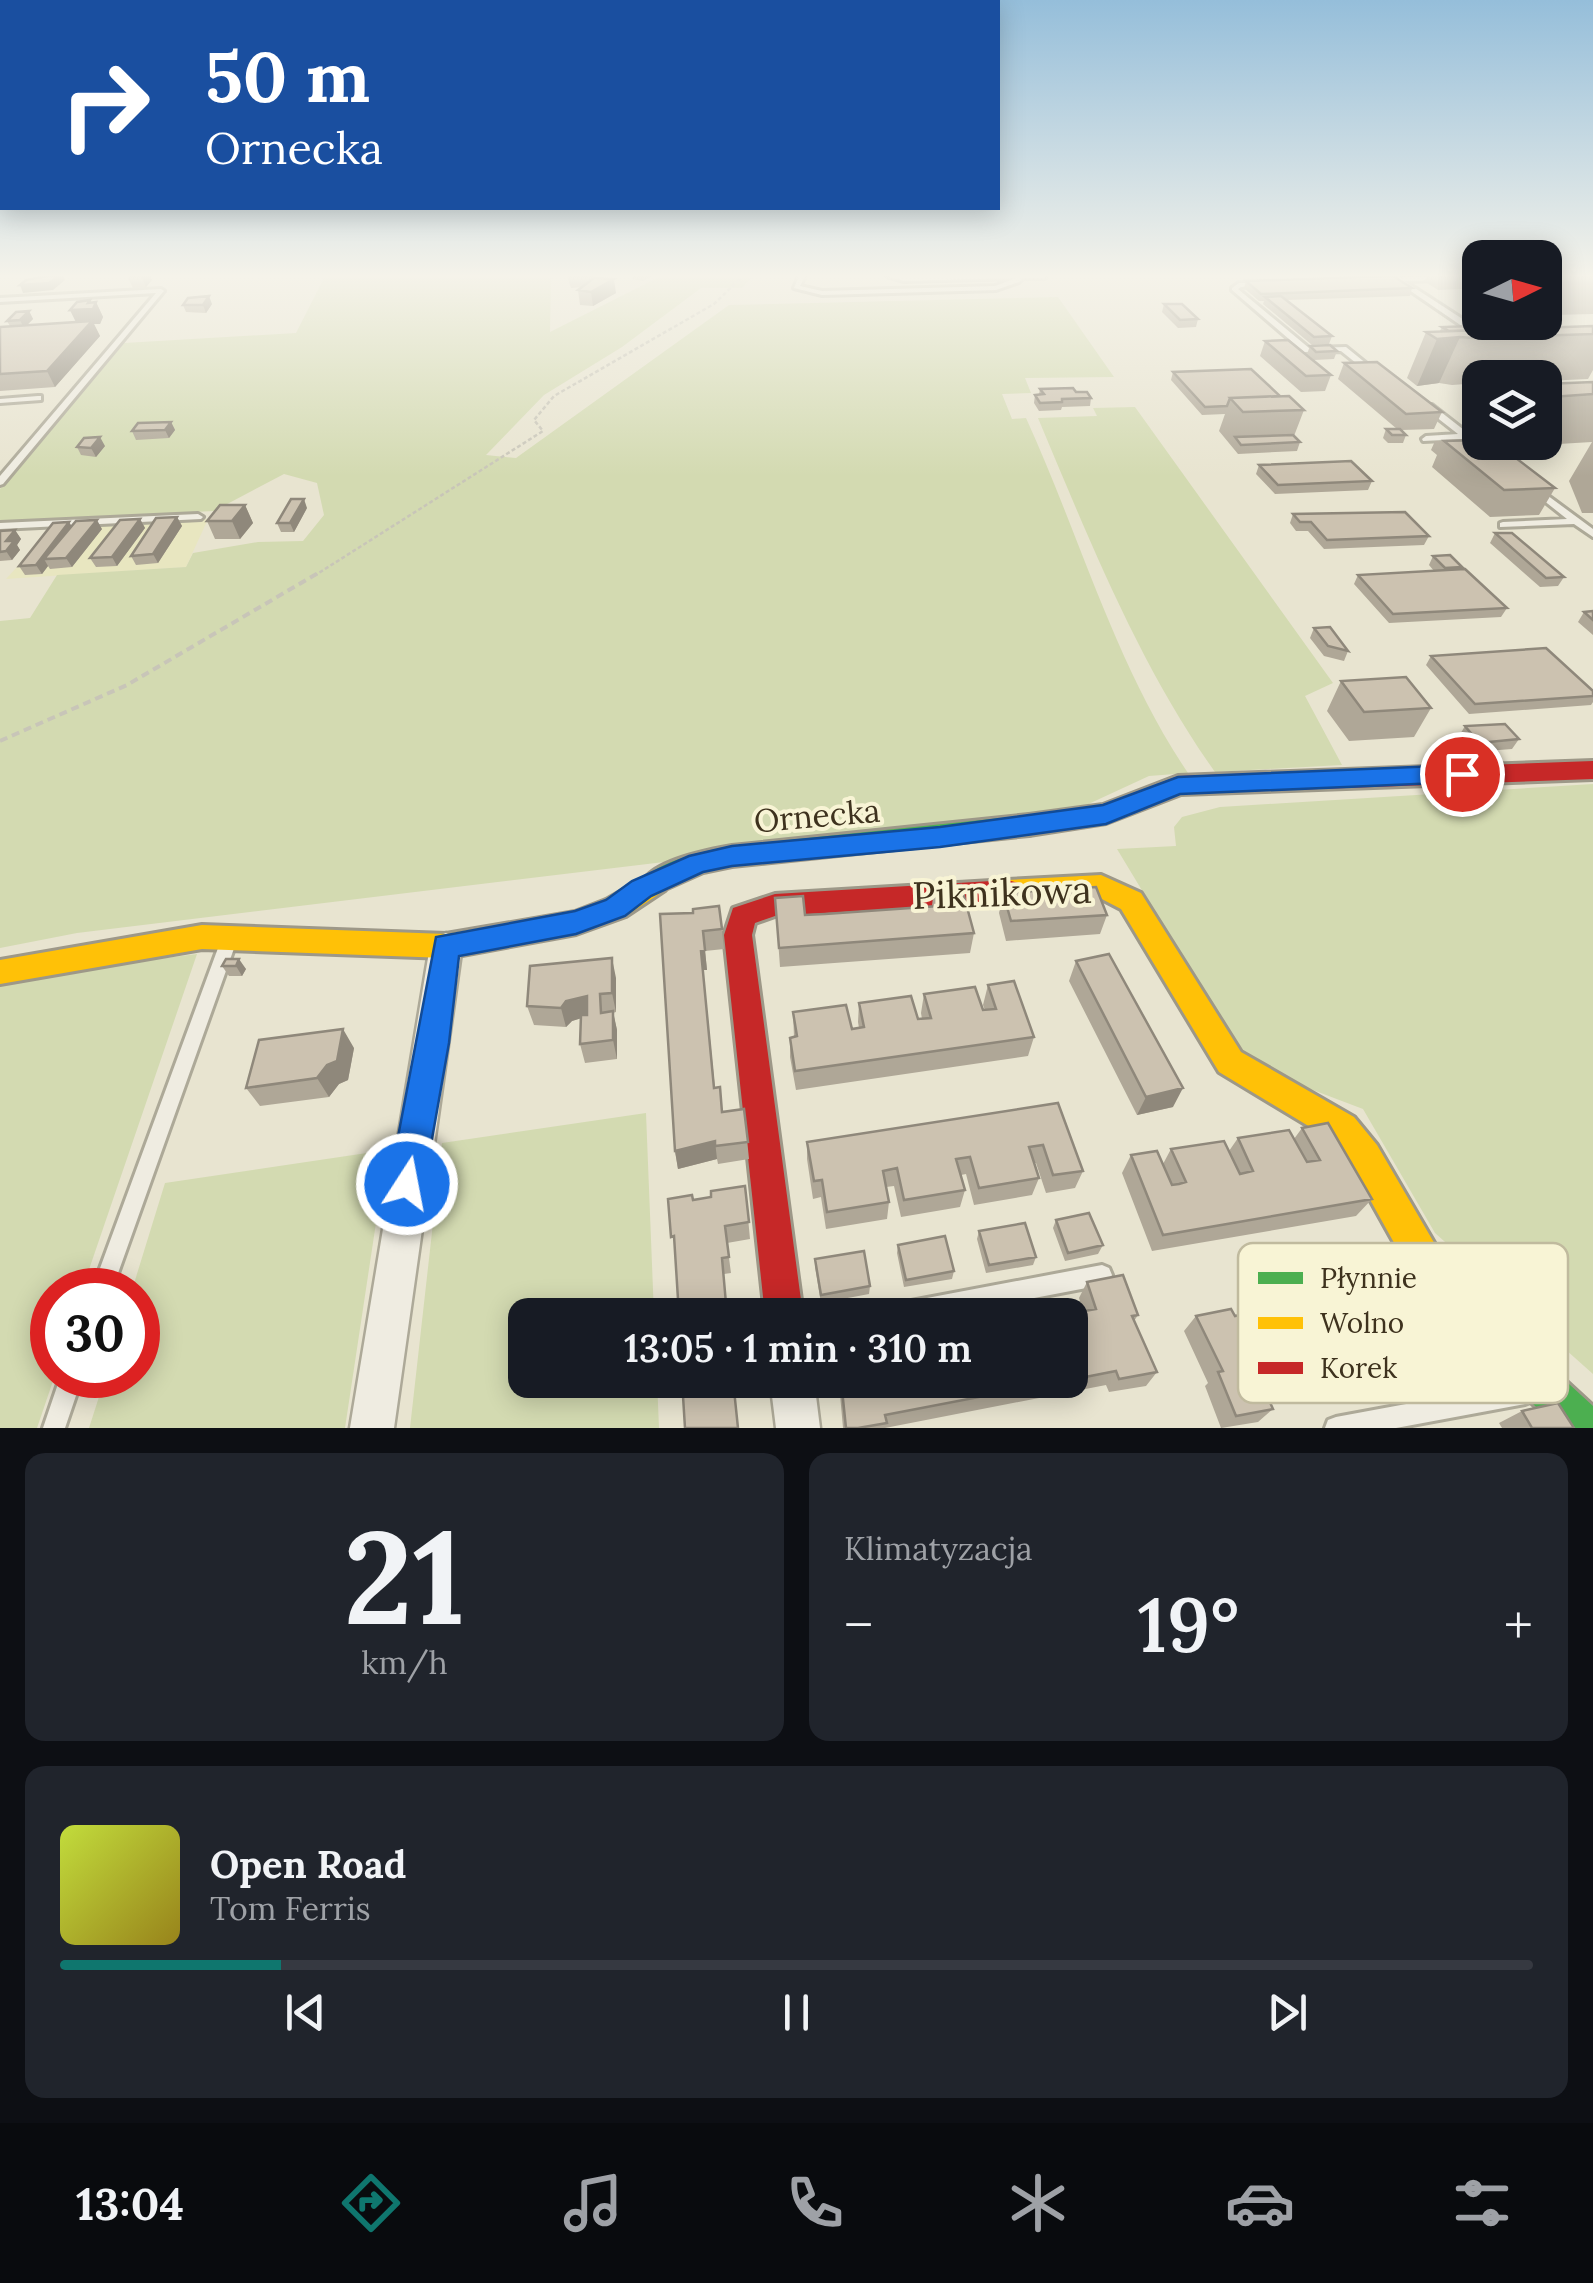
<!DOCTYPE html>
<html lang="pl">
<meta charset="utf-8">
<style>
body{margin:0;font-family:Lora,serif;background:#20242c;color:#f1f3f6;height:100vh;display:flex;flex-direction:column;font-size:38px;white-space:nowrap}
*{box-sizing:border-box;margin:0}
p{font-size:32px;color:#9ea1a6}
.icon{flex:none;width:55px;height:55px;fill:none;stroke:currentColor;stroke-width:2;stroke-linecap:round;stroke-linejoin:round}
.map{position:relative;height:1428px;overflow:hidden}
.side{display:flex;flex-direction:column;gap:25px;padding:25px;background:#0d0f14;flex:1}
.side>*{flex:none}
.banner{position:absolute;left:0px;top:0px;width:1000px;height:210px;box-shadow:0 5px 25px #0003;background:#1a4fa0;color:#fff;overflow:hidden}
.needle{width:65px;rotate:85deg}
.controls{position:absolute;left:1462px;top:240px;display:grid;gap:20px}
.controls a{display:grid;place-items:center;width:100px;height:100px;border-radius:20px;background:#171b24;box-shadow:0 5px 25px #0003;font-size:50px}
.speed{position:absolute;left:30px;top:1268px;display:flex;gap:20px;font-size:50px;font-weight:700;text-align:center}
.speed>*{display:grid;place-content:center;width:130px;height:130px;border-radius:50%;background:#171b24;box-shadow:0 5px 25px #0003;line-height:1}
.speed .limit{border:15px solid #d22;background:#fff;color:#111}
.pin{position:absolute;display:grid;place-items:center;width:85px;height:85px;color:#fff;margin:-42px;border:5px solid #fff;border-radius:50%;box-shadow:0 2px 10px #0007}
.me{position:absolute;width:110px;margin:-55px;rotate:11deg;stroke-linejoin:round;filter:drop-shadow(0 0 8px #0008)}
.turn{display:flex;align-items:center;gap:35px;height:210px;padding:0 40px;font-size:45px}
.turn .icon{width:130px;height:130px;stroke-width:2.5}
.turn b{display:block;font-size:70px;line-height:85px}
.big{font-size:75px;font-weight:600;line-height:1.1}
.side .card{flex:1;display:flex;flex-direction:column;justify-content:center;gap:15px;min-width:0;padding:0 35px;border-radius:20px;background:#20242c}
.side .dial{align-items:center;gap:0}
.dial b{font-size:130px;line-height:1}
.song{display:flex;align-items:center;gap:30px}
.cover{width:120px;height:120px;border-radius:15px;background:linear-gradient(135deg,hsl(70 70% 55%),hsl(50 70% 35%))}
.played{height:10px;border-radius:5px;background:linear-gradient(90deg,#0f766e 15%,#363941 15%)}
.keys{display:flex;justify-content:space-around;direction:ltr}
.heat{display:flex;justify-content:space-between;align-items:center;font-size:55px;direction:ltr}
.side .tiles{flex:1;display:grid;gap:25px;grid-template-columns:1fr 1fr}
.card:last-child{grid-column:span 2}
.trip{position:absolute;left:508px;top:1298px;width:580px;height:100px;border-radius:20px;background:#171b24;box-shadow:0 5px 25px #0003;font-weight:600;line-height:100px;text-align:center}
.tabs{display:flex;height:160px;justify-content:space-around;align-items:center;background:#090b0e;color:#9ea1a6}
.tabs .icon{width:70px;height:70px}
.tabs .selected{color:#0f766e}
.tabs b{font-size:45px;color:#f1f3f6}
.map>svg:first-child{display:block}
</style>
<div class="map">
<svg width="1593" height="1428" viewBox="0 0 1593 1428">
<rect width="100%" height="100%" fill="#e8e4d0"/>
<path fill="#e8e6c0" d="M208 519 186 567 6 579 52 529Z"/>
<path fill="#d3dab1" d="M325 276H551L550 332 661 276H753L742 288H701L622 347 544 395 486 455 516 458 729 305 1058 297 1114 377 1025 378 1031 393 1002 394 1012 419 1026 418C1080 536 1115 665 1188 773L1149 776 1069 813 77 933 0 948V621L30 618 57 575 186 567 193 553 258 542 303 541 324 515 317 483 284 474 214 511 0 521V489L124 343 296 333Z
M1135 407 1333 683 1305 696 1342 765 1215 772C1139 665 1089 539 1038 418L1097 416 1093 408Z
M1593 784V1374L1435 1233 1363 1109 1255 1068 1236 1046 1117 849 1176 846 1174 827 1182 817 1220 807Z
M197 954 82 1290H52L55 1375 37 1428H0V979Z
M646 1113 654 1315H525V1380H657L659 1428H410L442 1143Z
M387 1150 345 1428H89L106 1375H138V1290H132L165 1183Z"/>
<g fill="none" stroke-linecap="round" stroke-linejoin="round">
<defs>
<path id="lane" d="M799 276H805L800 286 822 291 995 286 1016 278 904 281 887 276H1047L1044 278H1023L1019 282 996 290 822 295 794 288Z
M1443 277 1441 280 1404 281 1481 331V335H1475L1396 281 1381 282 1378 280 1381 278Z
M1239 283H1263V285L1241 287 1238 289 1309 348 1346 347 1378 373 1371 375 1341 351 1304 352 1232 290V288Z
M1472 283H1476L1480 286V291L1472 285Z
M161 289 164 291 163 292 3 484 0 485V476L156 293 0 302V298Z
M38 396H41V400L0 403V399Z
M1426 405H1432L1487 448V452H1481L1464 439 1423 441 1422 439 1426 436 1458 434 1426 409Z
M1536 487 1593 529V537L1574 524 1500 527V523L1503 522 1567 519 1533 492 1531 490Z
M198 514 203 517 201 519 0 529V523Z
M229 933 235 935 237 940 112 1290H92L221 940 223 935Z
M1102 1265 1109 1268 1112 1275 1109 1282 1102 1285 945 1315H880L883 1308 890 1305Z
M61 1375H83L65 1428H43Z
M1525 1382 1533 1385 1536 1393 1533 1401 1525 1404 1396 1428H1325L1328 1420 1336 1417Z"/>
<path id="street" d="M1465 276H1479L1480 278 1474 281Z
M446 933 457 937 462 946 394 1428H350L430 946 435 937Z
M770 1380H814L820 1428H776Z"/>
<path id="fast" d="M1029 815 1038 818 1042 825 1038 832 1029 835 732 866 703 872 656 893 647 890 643 882C654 861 709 850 732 846Z
M1470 1299 1483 1305 1593 1406V1428H1558L1457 1331 1451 1318 1457 1305Z"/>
<path id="slow" d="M656 871 665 874 669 882 665 890 626 916 576 934 446 958 202 949 0 984V960L202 925 446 934 575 912 606 900Z
M1101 875 1141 893 1241 1052 1354 1117 1377 1145 1443 1258 1483 1305 1489 1318 1483 1331 1470 1337 1457 1331 1417 1284 1353 1169 1330 1139 1219 1072 1121 909 1098 897 1008 902 998 899 995 891 998 883 1008 880Z"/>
<path id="jam" d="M1593 761V779L1181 794 1106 823 1029 835 1020 832 1016 825 1020 818 1029 815 1103 805 1178 776Z
M1008 880 1018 883 1021 891 1018 899 1008 902 775 916 755 923 752 935 803 1315H765L724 935 733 908 775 894Z"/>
</defs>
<use href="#lane" stroke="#ada998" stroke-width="6"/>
<use href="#street" stroke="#ada998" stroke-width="5"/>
<use href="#fast" stroke="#9d9888" stroke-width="6"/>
<use href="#slow" stroke="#9d9888" stroke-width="6"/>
<use href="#jam" stroke="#9d9888" stroke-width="6"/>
<path stroke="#c8c5b8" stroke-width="2.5" stroke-dasharray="4 2.5" stroke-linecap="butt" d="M1544 322 1554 328
M314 576 543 431 534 420 554 396 714 304 743 276"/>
<path stroke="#c8c5b8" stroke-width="4" stroke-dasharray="8 5" stroke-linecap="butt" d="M0 741 127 685 318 573"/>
<use href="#lane" fill="#efece1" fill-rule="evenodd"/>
<use href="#street" fill="#efece1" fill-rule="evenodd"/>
<use href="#fast" fill="#4caf50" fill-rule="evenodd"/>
<use href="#slow" fill="#ffc107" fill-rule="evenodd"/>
<use href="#jam" fill="#c62828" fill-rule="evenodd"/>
</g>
<path fill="#afa797" d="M127 276H150L152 280 146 287 133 288Z
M567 276H593V280L616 293 593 306 580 305 578 290 582 287 571 288Z
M633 276H653L643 281 633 279Z
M1415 276H1467L1462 289 1438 290 1424 281 1426 277Z
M1556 276H1593V314L1552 315 1545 311V297L1547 294 1545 293V282H1553Z
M1246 281 1412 288 1410 296 1285 300 1332 336 1329 344 1312 345 1263 304 1264 301H1259L1244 288Z
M96 302 103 317 100 324H94L100 336 55 387 0 391V327L10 326 7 321 29 311 33 319 27 325 76 322 70 310Z
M212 304 206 313 186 312 183 305Z
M1164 304 1198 319 1196 327 1178 328 1162 312Z
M1593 326V370L1588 379 1545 381V378H1480V383L1452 385 1439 383 1417 386 1407 378 1426 332 1440 331 1442 327 1478 330Z
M1265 341 1331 375 1325 391 1301 392 1260 356Z
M1310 346 1337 351 1334 359 1314 360 1307 354Z
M1344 363 1442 412 1434 429 1402 430 1406 435 1403 443H1388L1383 438 1386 429H1397L1338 379Z
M1173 372 1280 396 1304 410 1294 436 1300 442 1297 451 1238 454 1219 431 1225 414 1202 415 1171 380Z
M1593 382V513H1582L1569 481 1592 442 1525 446 1521 442H1545V384Z
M1040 389 1076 392 1091 398 1090 406 1062 407 1061 410 1039 411 1034 403 1035 395 1039 394Z
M171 422 175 430 169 438 136 440 132 431Z
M1435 441 1480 442 1555 488 1539 515 1490 517 1432 467 1437 455 1431 450Z
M105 446 96 457 81 455 77 447Z
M1259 465 1372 481 1368 490 1275 494 1256 474Z
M245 505 253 523 240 539H215L207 521Z
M307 508 294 532H281L277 523Z
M1293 514 1429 536 1424 545 1324 549 1308 531H1296L1290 523Z
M177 517 182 526 158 563 136 565 131 556Z
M140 519 145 528 117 566 96 567 90 558Z
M72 526 102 529 72 567 50 569 48 566 42 574 25 575 19 566Z
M15 530 21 539 17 545 20 550 12 560 0 561V531Z
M1495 533 1564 577 1558 586 1540 587 1490 543Z
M1433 556 1462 567 1460 570 1507 608 1501 617 1389 623 1354 584 1358 575 1434 571 1429 565Z
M1593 611V635L1578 622 1584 612Z
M1314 628 1348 651 1344 661 1324 656 1310 638Z
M1431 656 1593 691V702L1591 705 1469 714 1426 665Z
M1341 681 1431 708 1414 737 1349 741 1327 711Z
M1465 726 1519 739 1512 749 1473 752 1459 736Z
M934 887 974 933 970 953 780 967 775 898 805 915 932 906Z
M1003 893 1107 915 1100 934 1006 941 999 913Z
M719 906 724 949 705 951 707 970H703L715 1088 722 1112 744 1109 749 1159 718 1164 717 1159 678 1169 675 1151 693 913Z
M226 959 246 969 242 976H229L222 966Z
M1076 961 1173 1107 1137 1115 1069 981Z
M616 978V1012L613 1013 617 1030V1059L585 1063 580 1044 581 1018 572 1021 566 1027 534 1025 527 1006Z
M988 985 1034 1037 1028 1056 796 1090 790 1057V1038L794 1037 793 1012 852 1029 859 1028 858 1022 859 1003 918 1019H922L921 1013 924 994 985 1010 983 1005Z
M354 1048 348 1080 339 1084 329 1097 260 1106 246 1088Z
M1058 1103 1083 1171 1075 1188 1046 1193 1036 1163H1034L1039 1178 1032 1195 974 1205 966 1174 961 1175 965 1190 960 1207 901 1217 894 1186 886 1187 889 1202 887 1219 826 1229 821 1197 813 1199 807 1159V1142Z
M1302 1128 1372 1199 1356 1216 1152 1251 1122 1173 1131 1155 1163 1164 1171 1149 1229 1151 1238 1138 1294 1139Z
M745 1186 750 1239 727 1243 731 1273 724 1274 674 1253 693 1200 711 1197Z
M1056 1220 1103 1245 1098 1254 1065 1261 1053 1228Z
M979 1231 1036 1257 1033 1265 986 1273 977 1239Z
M898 1245 954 1271 952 1279 904 1287 897 1253Z
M815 1259 870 1286 869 1294 821 1303 815 1267Z
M1417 1280 1468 1372 1448 1386 1413 1393 1393 1356 1288 1376 1275 1388 1265 1390 1273 1409 1258 1422 1221 1428 1205 1386 1208 1383 1184 1331 1196 1316H1235Z
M1087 1282 1138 1315 1134 1321 1157 1372 1146 1386 1109 1392 1106 1385 885 1428H843L839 1383 833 1384 832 1380H1070V1315H1066L1083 1311 1079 1298Z
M1522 1411 1574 1428H1502L1499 1423Z"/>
<path fill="#8f887b" d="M59 276H63L65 280 53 290 23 293 20 285Z
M141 276H150L152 280 146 287Z
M614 279 616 293 593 306 591 292Z
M209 296 212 304 206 313 203 305Z
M90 300 93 308 96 302 103 317 100 324H94L100 336 55 387 47 371 78 326 70 310 88 303Z
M29 311 33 319 24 328 20 320Z
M1460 337 1439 383 1417 386 1437 339Z
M171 422 175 430 169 438 165 430Z
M100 437 105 446 96 457 91 448Z
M304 499 307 508 294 532 290 523Z
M245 505 253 523 240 539 232 521Z
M177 517 182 526 158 563 153 554Z
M140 519 145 528 117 566 112 557Z
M97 520 102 529 72 567 66 558Z
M69 522 75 531 44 559 48 566 42 574 36 565Z
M15 530 21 539 17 545 20 550 12 560 6 551V541Z
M705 950 707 970H703L701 951Z
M612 958 616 978V1012L612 993Z
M239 959 246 969 242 976 236 966Z
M587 996 592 1015 572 1021 566 1027 561 1008 566 1001Z
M613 1011 617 1030V1059L613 1040Z
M343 1029 354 1048 348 1080 339 1084 329 1097 317 1078 327 1065Z
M1183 1088 1173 1107 1137 1115 1146 1097Z
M715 1141 717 1159 678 1169 675 1151Z"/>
<path fill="#ccc2b0" stroke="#8f887b" stroke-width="2.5" d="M48 276H59L49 283 20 285 26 280Z
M1393 276 1412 288 1261 294 1246 281Z
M594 278 614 279 591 292 578 290Z
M209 296 203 305H183L188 298Z
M1281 296 1332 336 1314 337 1265 297Z
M90 300 88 303 96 302 93 309 70 310 77 302Z
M1164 304H1182L1198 319 1180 320Z
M29 311 20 320 7 321 16 312Z
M92 321 47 371 0 374V327Z
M1472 326 1478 330 1449 331 1442 327Z
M1593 326V334L1473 338 1460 337 1437 339 1426 332Z
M1288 340 1331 375 1306 376 1265 341Z
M1330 345 1337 351 1316 352 1310 346Z
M1377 362 1442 412 1406 414 1344 363Z
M1504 368 1523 370 1528 378H1509Z
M1251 369 1280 396 1230 398 1227 406 1205 407 1173 372Z
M1593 382V394L1551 397 1545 392V384Z
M1073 388 1076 392H1087L1091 398 1062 399V402L1040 403 1035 395 1044 394 1040 389Z
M1289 396 1304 410 1243 412 1230 398Z
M171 422 165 430 132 431 138 423Z
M1386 429H1400L1406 435H1392Z
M1293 435 1300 442 1241 445 1235 437Z
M100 437 91 448 77 447 84 438Z
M1480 440V442H1495L1555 488 1504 490 1444 441Z
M1351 461 1372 481 1278 485 1259 465Z
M291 499H304L290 523H277Z
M220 505H245L232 521H207Z
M1405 512 1429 536 1327 540 1311 522H1300L1293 514Z
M177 517 153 554 131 556 156 518Z
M140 519 112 557 90 558 120 520Z
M97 520 66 558 44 559 76 521Z
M69 522 36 565 19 566 53 523Z
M15 530 6 541H14L6 551 0 552V531Z
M1495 533H1512L1564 577 1546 578Z
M1450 555 1462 567 1445 568 1433 556Z
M1465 569 1507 608 1393 614 1358 575Z
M1593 611V620L1584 612Z
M1330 627 1348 651 1328 646 1314 628Z
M1546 648 1593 691V696L1475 704 1431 656Z
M1406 677 1431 708 1364 712 1341 681Z
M1505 724 1519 739 1479 743 1465 726Z
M961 885 974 933 779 948 775 898 803 896 805 915 825 914 938 906 934 887Z
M1096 887 1107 915 1011 921 1003 893Z
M719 906 722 929 703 931 705 950 701 951 714 1088 720 1087 722 1112 744 1109 748 1142 715 1146V1141L675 1151 660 914 693 913V909Z
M1109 954 1183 1088 1146 1097 1076 961Z
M612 958V993L600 994 601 1013 613 1011V1040L580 1044 581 1015H587V996L566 1001 561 1008 527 1006 530 966Z
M226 959H239L236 966H222Z
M1014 981 1034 1037 795 1071 790 1038 797 1036 793 1012 846 1005 852 1029 864 1027 859 1003 911 996 918 1019 931 1018 924 994 975 987 983 1010 996 1009 988 985Z
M343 1029 337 1061 327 1065 317 1078 246 1088 259 1040Z
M1058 1103 1083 1171 1053 1175 1043 1145 1029 1147 1039 1178 979 1188 970 1157 956 1159 965 1190 904 1200 897 1168 883 1171 889 1202 827 1212 822 1180 814 1181 807 1142Z
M1328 1123 1372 1199 1163 1235 1131 1155 1157 1151 1172 1185 1179 1184 1186 1182 1171 1149 1224 1141 1240 1174 1253 1171 1238 1138 1289 1130 1307 1162 1320 1160 1302 1128Z
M745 1186 749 1222 725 1226 729 1257 722 1258 727 1315H679L674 1236 671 1237 668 1199 692 1195 693 1200 711 1197V1191Z
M1089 1213 1103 1245 1068 1253 1056 1220Z
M1025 1223 1036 1257 989 1265 979 1231Z
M945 1236 954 1271 906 1280 898 1245Z
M864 1251 870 1286 821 1295 815 1259Z
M1123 1275 1138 1315 1132 1316 1157 1372 1119 1379 1116 1371 1070 1380V1315L1067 1314 1096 1309 1087 1282Z
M1417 1280 1468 1372 1432 1379 1411 1341 1287 1366 1291 1374 1260 1380 1273 1409 1236 1416 1218 1372 1223 1371 1196 1316 1231 1309 1235 1316Z
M1000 1308 1002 1315H986L985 1311Z
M682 1380H733L738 1428H685Z
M841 1380H1068L885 1415 887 1423 858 1428H846Z
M1558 1403 1574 1428H1532L1522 1411Z"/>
<linearGradient id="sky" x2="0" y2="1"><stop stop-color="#95beda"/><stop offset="0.58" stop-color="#f5f3ea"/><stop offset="1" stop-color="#f5f3ea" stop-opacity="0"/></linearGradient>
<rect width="1593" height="476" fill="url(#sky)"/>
<path fill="#1a73e8" stroke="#114b97" stroke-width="2.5" d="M1462 765 1474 774 1462 782 1180 794 1106 824 940 847 732 866 703 872 651 896 625 916 576 934 459 956 449 1043 424 1184 419 1196 407 1201 394 1196 389 1184 436 937 575 911 606 900 632 881 689 856 732 846 940 827 1103 805 1178 777Z"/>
<g text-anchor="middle" stroke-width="8" stroke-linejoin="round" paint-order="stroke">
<g font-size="32" fill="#3e321e" stroke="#f8f4d5">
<text transform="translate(817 816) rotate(-5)" y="11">Ornecka</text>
</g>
<g font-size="38" fill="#3e321e" stroke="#f8f4d5">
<text transform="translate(1002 893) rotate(-2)" y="13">Piknikowa</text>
</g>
</g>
<rect x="1238" y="1243" width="330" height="160" rx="15" fill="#f8f4d5" stroke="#c0ba9e" stroke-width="2.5"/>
<rect x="1258" y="1272" width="45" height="12" fill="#4caf50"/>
<rect x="1258" y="1317" width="45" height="12" fill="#ffc107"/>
<rect x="1258" y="1362" width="45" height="12" fill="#c62828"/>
<g font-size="28" fill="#3e321e">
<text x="1320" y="1288">Płynnie</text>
<text x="1320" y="1333">Wolno</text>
<text x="1320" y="1378">Korek</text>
</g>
</svg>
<div class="controls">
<a><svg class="needle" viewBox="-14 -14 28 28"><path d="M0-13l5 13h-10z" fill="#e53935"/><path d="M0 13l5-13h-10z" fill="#9ea1a6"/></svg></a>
<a><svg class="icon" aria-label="layers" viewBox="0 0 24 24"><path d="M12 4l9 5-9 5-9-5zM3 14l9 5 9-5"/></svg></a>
</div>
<div class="speed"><div class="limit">30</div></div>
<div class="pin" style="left:1462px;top:774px;background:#d93025"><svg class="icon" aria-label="arrive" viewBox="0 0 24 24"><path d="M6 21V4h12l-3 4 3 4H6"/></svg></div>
<svg class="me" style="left:407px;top:1184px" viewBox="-20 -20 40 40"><circle r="17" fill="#1a73e8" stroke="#fff" stroke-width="3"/><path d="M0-11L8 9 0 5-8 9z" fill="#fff"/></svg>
<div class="trip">13:05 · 1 min · 310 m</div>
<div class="banner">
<div class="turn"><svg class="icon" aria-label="right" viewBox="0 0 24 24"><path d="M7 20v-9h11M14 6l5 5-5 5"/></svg><div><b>50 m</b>Ornecka</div></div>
</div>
</div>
<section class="side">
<div class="tiles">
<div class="card dial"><b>21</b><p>km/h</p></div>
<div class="card"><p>Klimatyzacja</p>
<div class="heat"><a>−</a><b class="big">19°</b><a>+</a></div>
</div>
<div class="card">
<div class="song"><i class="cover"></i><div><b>Open Road</b><p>Tom Ferris</p></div></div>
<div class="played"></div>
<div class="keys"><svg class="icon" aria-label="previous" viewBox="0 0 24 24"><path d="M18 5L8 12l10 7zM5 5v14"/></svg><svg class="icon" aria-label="pause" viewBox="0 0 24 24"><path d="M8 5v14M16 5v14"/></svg><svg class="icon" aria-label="next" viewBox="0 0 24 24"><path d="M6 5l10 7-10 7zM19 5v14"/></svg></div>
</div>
</div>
</section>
<nav class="tabs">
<b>13:04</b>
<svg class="icon selected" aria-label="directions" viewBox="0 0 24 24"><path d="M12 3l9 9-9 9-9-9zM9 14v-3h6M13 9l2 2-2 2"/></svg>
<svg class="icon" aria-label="music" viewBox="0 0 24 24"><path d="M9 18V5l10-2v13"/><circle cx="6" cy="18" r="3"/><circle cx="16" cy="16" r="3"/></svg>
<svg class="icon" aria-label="phone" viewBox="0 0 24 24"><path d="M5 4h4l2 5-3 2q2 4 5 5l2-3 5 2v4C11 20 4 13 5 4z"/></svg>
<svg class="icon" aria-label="climate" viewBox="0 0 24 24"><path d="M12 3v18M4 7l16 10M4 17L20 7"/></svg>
<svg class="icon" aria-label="car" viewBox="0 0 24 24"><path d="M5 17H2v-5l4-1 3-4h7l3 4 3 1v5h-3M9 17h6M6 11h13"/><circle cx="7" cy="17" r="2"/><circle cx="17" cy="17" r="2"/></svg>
<svg class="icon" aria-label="filters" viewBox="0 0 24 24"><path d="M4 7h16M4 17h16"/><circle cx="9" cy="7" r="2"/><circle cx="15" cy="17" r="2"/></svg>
</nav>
